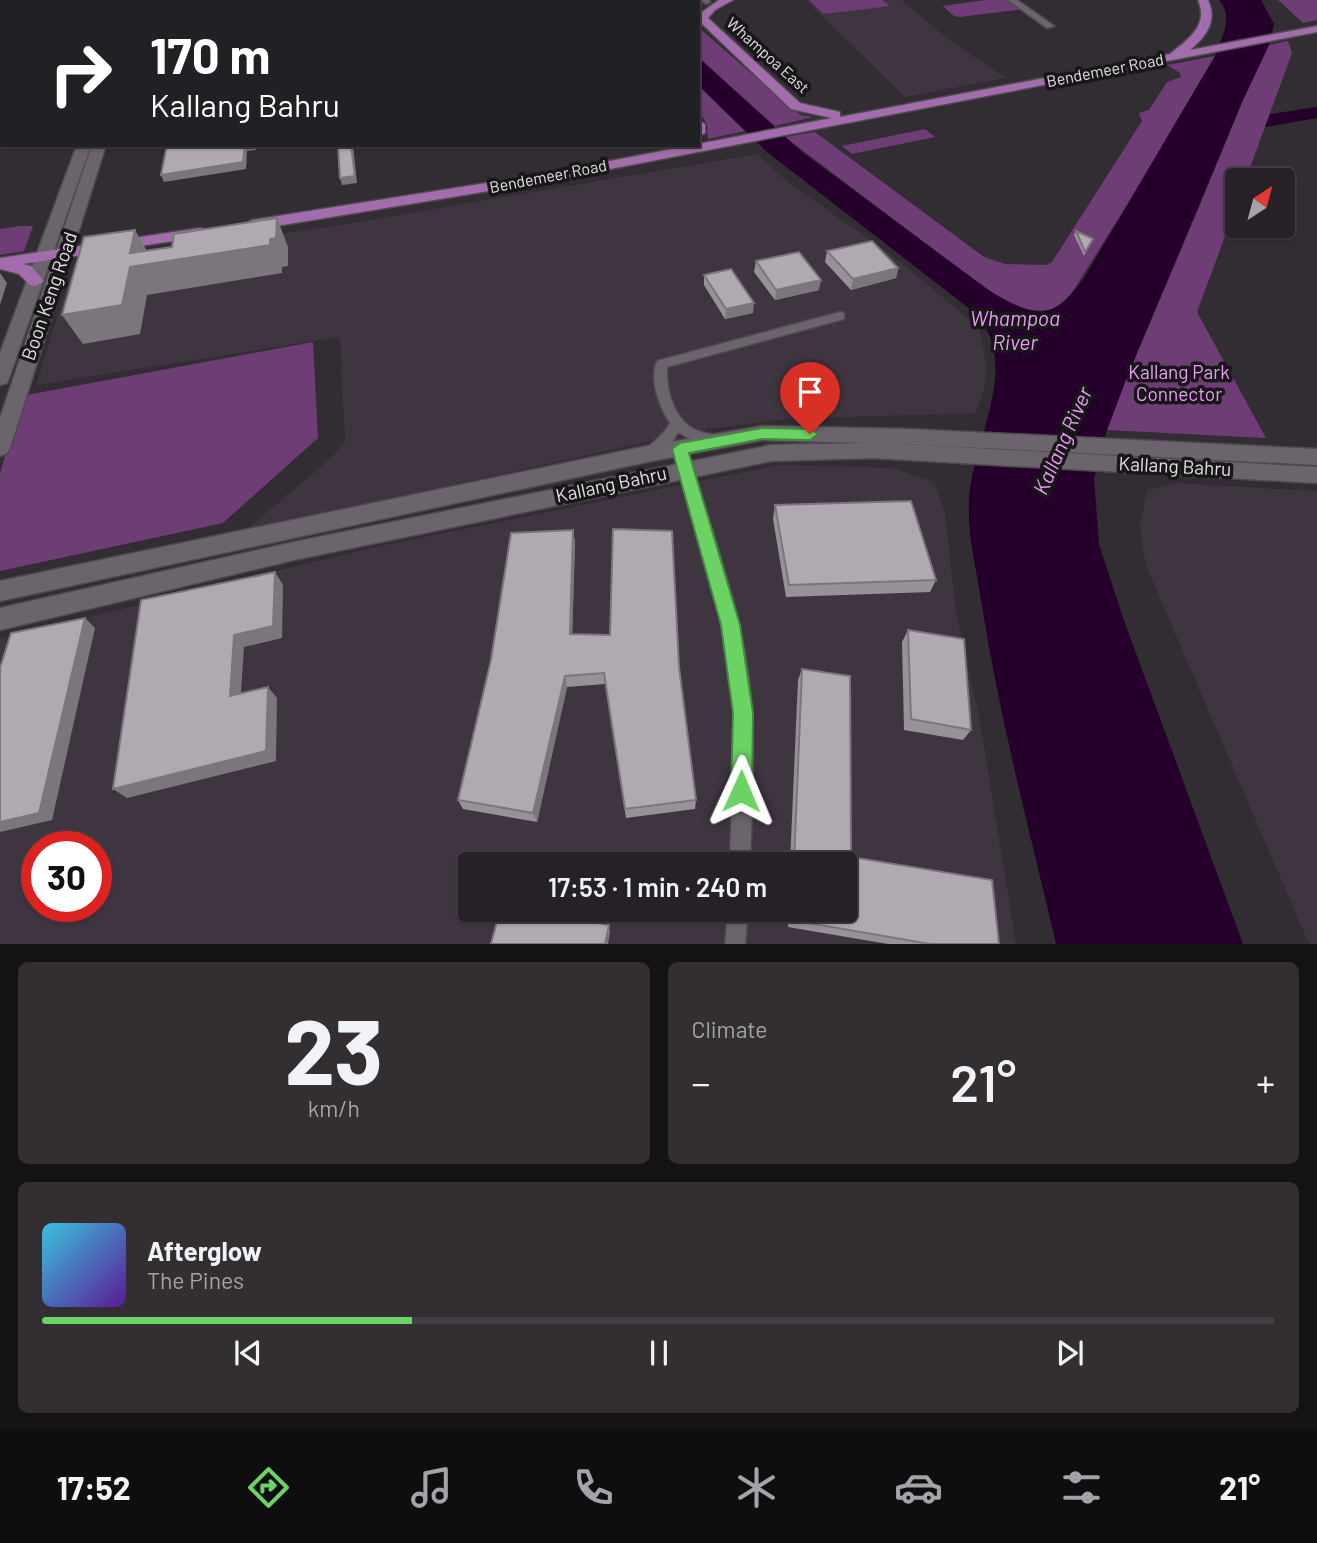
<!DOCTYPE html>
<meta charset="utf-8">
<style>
body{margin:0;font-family:Barlow,sans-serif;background:#322e32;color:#f1f3f6;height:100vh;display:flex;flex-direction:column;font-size:26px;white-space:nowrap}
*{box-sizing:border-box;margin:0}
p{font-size:23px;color:#a4a3a7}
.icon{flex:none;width:38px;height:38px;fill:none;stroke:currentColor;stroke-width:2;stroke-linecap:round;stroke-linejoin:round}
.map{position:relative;height:944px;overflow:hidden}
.drawer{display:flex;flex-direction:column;gap:18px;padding:18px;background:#151215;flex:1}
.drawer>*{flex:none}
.top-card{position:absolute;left:0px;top:0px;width:700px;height:147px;box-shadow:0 2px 5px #0004,0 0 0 2px #423e43;background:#202124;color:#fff;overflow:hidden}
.needle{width:46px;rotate:36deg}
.buttons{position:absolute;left:1225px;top:168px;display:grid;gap:14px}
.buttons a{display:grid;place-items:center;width:70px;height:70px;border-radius:7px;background:#262126;box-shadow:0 2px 5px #0004,0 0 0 2px #423e43;font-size:35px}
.speed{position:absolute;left:21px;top:831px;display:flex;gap:14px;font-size:35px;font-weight:700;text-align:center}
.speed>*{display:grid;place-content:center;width:91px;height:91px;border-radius:50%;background:#262126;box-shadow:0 2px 5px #0004,0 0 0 2px #423e43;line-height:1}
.speed .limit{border:10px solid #d22;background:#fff;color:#111}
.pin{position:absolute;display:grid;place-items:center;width:60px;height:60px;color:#fff;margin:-72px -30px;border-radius:50% 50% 50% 0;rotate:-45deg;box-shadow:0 0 7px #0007}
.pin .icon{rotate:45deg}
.me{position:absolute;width:77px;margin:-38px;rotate:1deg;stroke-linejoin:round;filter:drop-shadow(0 0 5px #0008)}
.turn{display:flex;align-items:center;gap:24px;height:147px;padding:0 35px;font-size:32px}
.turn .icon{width:91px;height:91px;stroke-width:2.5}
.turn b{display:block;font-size:49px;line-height:60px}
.big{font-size:52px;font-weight:600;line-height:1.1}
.drawer .tile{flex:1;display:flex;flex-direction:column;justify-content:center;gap:10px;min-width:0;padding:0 24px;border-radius:10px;background:#322e32}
.drawer .dial{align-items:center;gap:0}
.dial b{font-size:91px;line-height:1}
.song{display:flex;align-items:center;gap:21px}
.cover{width:84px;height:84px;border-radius:10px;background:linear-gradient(135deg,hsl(190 70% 55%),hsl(270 70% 35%))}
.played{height:7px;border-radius:4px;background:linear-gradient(90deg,#6bd363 30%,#423e43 30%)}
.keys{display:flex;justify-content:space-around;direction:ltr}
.heat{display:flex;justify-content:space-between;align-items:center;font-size:38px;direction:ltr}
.drawer .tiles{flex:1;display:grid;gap:18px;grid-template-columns:1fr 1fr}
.tile:last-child{grid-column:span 2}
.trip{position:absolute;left:458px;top:852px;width:399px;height:70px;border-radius:7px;background:#262126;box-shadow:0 2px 5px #0004,0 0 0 2px #423e43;font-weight:600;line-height:70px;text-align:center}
.menu{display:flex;height:112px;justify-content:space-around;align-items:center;background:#0f0d0f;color:#a4a3a7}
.menu .icon{width:49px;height:49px}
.menu .active{color:#6bd363}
.menu b{font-size:32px;color:#f1f3f6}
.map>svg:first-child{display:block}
</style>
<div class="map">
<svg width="1317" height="945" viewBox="0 0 1317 945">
<rect width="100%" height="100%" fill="#322c33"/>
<path fill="#3f3541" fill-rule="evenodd" d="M806 0H901L953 43 1006 78 905 97Z
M757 154 792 185 898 260 972 322 980 333 987 369 983 394 975 413 785 419 707 429 246 530 333 456 345 442 340 337 36 385 74 263 334 226Z
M779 465 891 468 934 482 945 513 956 611 980 722 1016 944H0V639L371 548ZM37 847H96V906H37ZM471 864H845V910H471Z
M1173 483 1317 491V944H1309L1145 563 1140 526 1147 491Z"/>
<path fill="#6f3d76" d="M809 0H882L890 6 824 14Z
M985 0H1009L1023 9 960 17 954 16 943 6Z
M1278 0H1317V20L1303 23Z
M698 27 791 108 801 115 813 117 775 126 698 57Z
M1288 41 1292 53 1251 165 1245 180H1237V202L1230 222 1244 226 1251 235H1239L1230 223 1197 312 1266 438 1107 430 1127 377 1192 224 1127 205 1066 302C1036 325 1000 297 974 280L785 137 815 132 984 257 1005 264 1046 265 1052 262 1142 121 1139 113 1149 110 1167 82 1181 77 1180 73 1167 65 1215 56 1129 202 1193 222 1243 100 1269 45Z
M698 85 745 131 708 139 707 124 698 110Z
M925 129 935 137 852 154 842 146Z
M20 226H33L24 251 0 255V229Z
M313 342 318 438 223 523 0 571V474L21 396Z"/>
<path fill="#25002b" d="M1219 0H1261L1274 24 1269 45 1243 100 1127 377 1107 430 1094 479 1099 544 1122 615 1243 944H1056C1030 832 1000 720 982 606 977 572 967 535 969 500 972 437 1029 356 966 306L767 152 698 85V57L802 152 994 294C1039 319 1053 320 1084 278L1215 56C1222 36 1234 18 1219 0Z
M1317 107V118L1265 127 1270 114Z"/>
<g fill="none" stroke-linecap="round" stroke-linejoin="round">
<defs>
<path id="minor" d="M126 0H134V2H126Z
M688 0H696V2H689Z
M701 0H709L710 2 706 4Z
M1008 0H1017L1054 26 1047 28Z
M840 312 844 313V319L667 367C666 391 674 421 698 431 705 434 713 434 721 436L723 440 721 444C706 446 690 440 678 432 672 444 659 459 645 457L643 453C652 441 662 438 670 423 659 406 649 380 657 361Z
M680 444 687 449C712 533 748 627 752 714 754 764 752 815 750 864H730L734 713 726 647 719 611 673 449Z
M728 910H748L745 945H725Z"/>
<path id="secondary" d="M77 145H91L9 378 7 383 0 385V353Z
M92 145H106L10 448 7 453 0 456V418Z
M762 426 908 429 1317 449V465L884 443 1317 467V483L873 458 771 461 294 560 0 630V608L294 542 771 445 865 443 762 440 647 462 0 601V581L647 446Z"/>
<path id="primary" d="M670 0H684L669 2Z
M719 0H733L715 10 708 18 800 103 840 112V117L1170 54C1188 39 1209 26 1198 0H1208C1218 21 1206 37 1190 50L1317 26V32L543 182 252 230 244 225 252 220 543 174 832 118 791 109 698 20V11L702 12Z
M2 74V82L0 83V75Z
M698 120 705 124V133L698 137Z
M200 228 206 230 208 233 206 236 23 264 31 266 44 281 36 286 30 285 19 274 0 269V258Z"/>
</defs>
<use href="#minor" stroke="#4e494f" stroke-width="3"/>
<use href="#secondary" stroke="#4e494f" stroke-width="3"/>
<use href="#primary" stroke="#4e494f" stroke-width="3"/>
<use href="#minor" fill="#6b646c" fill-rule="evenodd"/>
<use href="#secondary" fill="#6b646c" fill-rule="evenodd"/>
<use href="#primary" fill="#a36cac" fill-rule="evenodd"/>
</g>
<path fill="#979198" d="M1076 231 1093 239 1084 256 1074 235Z
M827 251 898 268 896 278 851 290 825 262Z
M756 261 819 290 775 300 754 272Z
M704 275 753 313 725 319 704 285Z
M775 505 936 580 930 592 786 597 773 519Z
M573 530 575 543 572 634 679 667 696 800 695 809 626 818 605 684 567 687 537 822 463 809 458 800Z
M908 630 971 730 963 740 904 730 902 642Z
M802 669 851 857 999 944H888L788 927V910H845V864H790L798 680Z"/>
<path fill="#7b767c" d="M245 145H256V150L247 151 246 169 164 182 161 175Z
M351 145H353L357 183 342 185 340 178Z
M277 218 288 247V266L282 267V273L147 295 140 334 83 344 62 315 130 253 135 230 151 258 270 239Z
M898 268 896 278 851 290 853 279Z
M0 273 7 283 0 305Z
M821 280 819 290 775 300 776 290Z
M754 303 753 313 725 319 726 309Z
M573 530 575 543 572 646 570 634Z
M275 572 283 585 282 638 244 647 240 707 230 696 234 635Z
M85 618 95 628 52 820 0 832V822Z
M565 676 567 687 537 822 533 813Z
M268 687 277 698 276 761 127 798 113 789Z
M609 925 610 932 608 944H605Z"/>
<path fill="#b0a9b1" stroke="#7b767c" stroke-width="2" d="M167 145H245L243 162 161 175Z
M338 145H351L355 176 340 178Z
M277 218 276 238 270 239V245L130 267 122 305 62 315 84 237 135 230 130 253 172 247 174 234Z
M1076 231 1093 239 1085 252Z
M872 241 898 268 853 279 827 251Z
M799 252 821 280 776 290 756 261Z
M731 269 754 303 726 309 704 275Z
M911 501 936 580 789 585 775 505Z
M613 529 672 531 679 667 696 800 625 809 604 673 565 676 533 813 458 800 491 660 511 533 573 530 570 634 610 635Z
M275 572 273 626 234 635 230 696 268 687 266 751 113 789 141 600Z
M85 618 39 813 0 822V665H1L11 633Z
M908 630 964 639 971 730 911 719Z
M802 669 850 676 851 857 992 880 999 944H930L791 920 792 910H845V864H794Z
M500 910H532L609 925 605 944H491Z"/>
<path fill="#6bd363" stroke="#468940" stroke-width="2" d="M762 428 810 429 818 434 810 440 762 439 689 453 740 625 753 713 752 791 749 799 741 802 734 799 731 791 733 713 721 625 672 449 680 443Z"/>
<g text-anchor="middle" stroke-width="7" stroke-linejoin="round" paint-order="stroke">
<g font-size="16" fill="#e3dfe3" stroke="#181619">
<text transform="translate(768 55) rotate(42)" y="6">Whampoa East</text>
<text transform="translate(1105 70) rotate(-11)" y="6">Bendemeer Road</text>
<text transform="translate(548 176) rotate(-11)" y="6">Bendemeer Road</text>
</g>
<g font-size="19" fill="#e3dfe3" stroke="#181619">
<text transform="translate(49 296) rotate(-71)" y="7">Boon Keng Road</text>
<text transform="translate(1175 466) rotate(3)" y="7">Kallang Bahru</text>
<text transform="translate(611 484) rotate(-12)" y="7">Kallang Bahru</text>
</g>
<g font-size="19" fill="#ec9ef7" stroke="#181619">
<text x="1179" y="379">Kallang Park<tspan x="1179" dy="22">Connector</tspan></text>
</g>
<g font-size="21" font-style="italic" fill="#ea9cf5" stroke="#181619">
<text x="1015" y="326">Whampoa<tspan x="1015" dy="24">River</tspan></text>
<text transform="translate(1063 441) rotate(-66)" y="7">Kallang River</text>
</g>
</g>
</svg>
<div class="buttons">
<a><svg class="needle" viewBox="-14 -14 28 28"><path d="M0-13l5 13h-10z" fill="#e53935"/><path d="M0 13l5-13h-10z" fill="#a4a3a7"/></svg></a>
</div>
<div class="speed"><div class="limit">30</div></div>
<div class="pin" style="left:810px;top:434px;background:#d93025"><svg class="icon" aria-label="arrive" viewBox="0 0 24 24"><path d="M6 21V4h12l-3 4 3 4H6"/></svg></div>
<svg class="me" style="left:741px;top:791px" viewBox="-20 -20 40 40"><path d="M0-17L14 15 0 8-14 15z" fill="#6bd363" stroke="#fff" stroke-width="4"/></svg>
<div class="trip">17:53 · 1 min · 240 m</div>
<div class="top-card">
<div class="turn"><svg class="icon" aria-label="right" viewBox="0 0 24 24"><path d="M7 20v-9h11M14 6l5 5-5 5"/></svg><div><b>170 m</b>Kallang Bahru</div></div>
</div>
</div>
<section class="drawer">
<div class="tiles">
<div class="tile dial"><b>23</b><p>km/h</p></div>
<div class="tile"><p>Climate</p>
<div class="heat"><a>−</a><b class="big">21°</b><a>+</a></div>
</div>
<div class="tile">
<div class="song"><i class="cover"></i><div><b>Afterglow</b><p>The Pines</p></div></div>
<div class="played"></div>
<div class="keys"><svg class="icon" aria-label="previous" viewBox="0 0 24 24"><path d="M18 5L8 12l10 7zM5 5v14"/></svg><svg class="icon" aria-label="pause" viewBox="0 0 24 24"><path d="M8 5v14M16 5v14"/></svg><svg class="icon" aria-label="next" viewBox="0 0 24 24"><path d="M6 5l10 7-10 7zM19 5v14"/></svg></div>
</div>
</div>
</section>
<nav class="menu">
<b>17:52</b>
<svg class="icon active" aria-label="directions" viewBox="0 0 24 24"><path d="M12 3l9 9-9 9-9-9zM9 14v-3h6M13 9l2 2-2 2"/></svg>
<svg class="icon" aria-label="music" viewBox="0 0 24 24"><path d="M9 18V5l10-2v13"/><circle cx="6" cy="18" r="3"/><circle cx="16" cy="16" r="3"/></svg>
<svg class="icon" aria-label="phone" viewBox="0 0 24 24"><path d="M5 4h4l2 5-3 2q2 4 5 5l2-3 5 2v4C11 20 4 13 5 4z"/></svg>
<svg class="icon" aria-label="climate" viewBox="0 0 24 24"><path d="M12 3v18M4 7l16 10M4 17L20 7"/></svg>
<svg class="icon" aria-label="car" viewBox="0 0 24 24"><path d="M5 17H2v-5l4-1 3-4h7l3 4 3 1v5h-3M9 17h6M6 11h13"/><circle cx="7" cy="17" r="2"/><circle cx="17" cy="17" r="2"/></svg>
<svg class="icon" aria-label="filters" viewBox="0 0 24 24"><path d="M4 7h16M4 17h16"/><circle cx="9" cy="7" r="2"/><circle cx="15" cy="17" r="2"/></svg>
<b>21°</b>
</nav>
